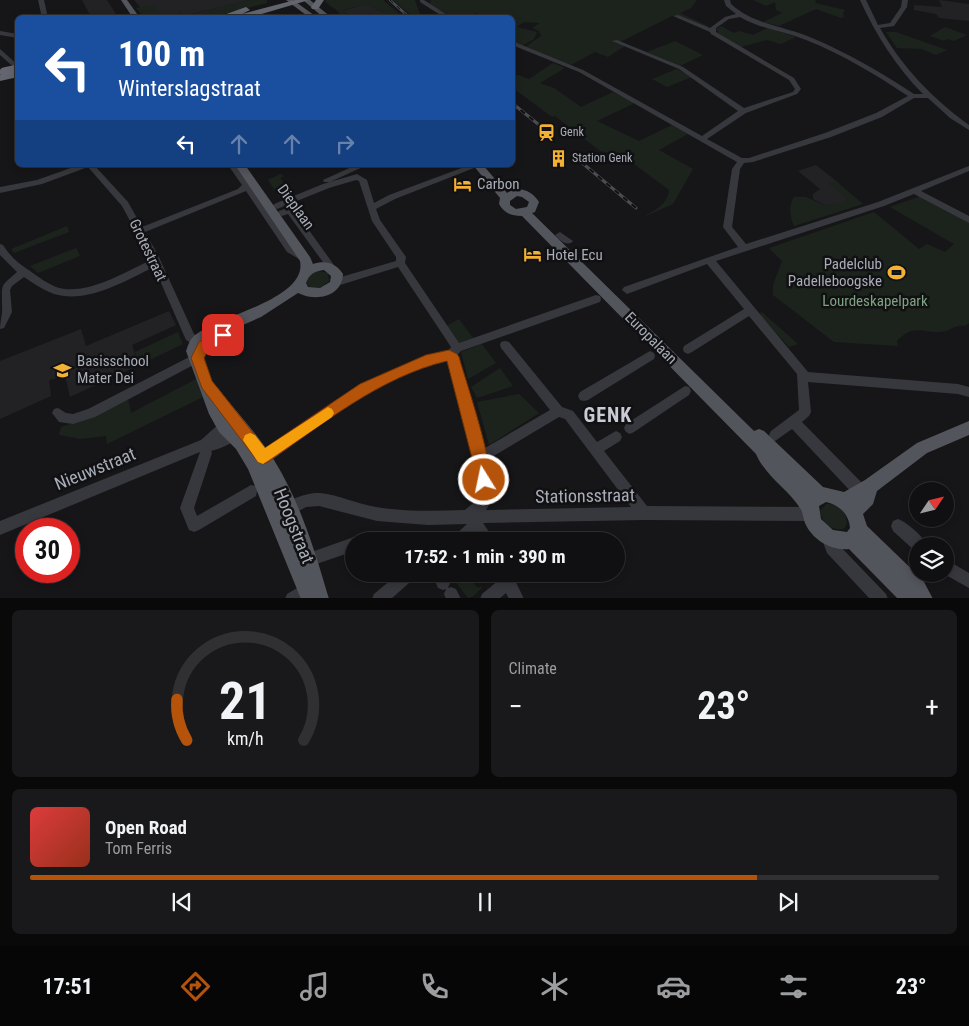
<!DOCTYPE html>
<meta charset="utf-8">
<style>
body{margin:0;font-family:"Roboto Condensed",sans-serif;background:#19191b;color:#f1f3f6;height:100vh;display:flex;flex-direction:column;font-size:19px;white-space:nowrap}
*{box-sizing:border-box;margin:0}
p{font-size:16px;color:#9c9d9f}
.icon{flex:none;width:28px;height:28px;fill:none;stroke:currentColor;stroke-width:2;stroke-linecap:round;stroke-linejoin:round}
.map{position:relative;height:598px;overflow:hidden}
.sheet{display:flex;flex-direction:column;gap:12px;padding:12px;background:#09090a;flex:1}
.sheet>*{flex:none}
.hud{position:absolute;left:15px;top:15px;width:500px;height:152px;border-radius:8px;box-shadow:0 2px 8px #0003,0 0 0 1px #303032;background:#1a4fa0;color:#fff;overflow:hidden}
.needle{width:32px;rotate:55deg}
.tools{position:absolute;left:909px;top:482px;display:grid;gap:10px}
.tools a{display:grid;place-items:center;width:45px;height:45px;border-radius:50%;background:#101012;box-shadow:0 2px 8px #0003,0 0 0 1px #303032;font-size:25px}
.speed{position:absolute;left:15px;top:518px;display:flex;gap:10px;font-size:25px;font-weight:700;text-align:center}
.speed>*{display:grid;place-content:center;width:65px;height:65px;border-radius:50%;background:#101012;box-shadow:0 2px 8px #0003,0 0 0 1px #303032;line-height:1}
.speed .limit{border:8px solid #d22;background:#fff;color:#111}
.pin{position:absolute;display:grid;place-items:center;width:42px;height:42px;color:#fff;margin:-21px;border-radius:10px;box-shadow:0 2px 8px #0006}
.me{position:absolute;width:55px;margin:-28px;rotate:350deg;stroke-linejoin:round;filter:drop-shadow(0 0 4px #0008)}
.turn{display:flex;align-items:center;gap:18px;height:105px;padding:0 20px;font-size:22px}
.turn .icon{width:65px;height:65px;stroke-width:2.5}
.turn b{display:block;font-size:35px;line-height:42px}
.lanes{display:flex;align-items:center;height:48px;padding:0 20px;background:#0003;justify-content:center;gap:25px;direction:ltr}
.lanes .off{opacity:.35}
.big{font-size:38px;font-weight:700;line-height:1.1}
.sheet .widget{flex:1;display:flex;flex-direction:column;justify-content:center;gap:8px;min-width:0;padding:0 18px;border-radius:8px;background:#19191b}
.sheet .dial{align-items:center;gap:0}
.dial svg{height:130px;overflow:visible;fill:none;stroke:#303032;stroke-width:7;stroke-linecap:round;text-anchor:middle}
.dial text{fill:#f1f3f6;stroke:none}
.song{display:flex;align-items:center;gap:15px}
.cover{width:60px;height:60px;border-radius:8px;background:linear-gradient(135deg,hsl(0 70% 55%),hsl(10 70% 35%))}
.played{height:5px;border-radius:2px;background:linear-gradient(90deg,#b45309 80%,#303032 80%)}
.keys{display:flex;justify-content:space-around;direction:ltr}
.heat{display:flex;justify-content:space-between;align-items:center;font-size:28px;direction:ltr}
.sheet .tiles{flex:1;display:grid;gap:12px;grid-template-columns:1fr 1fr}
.widget:last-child{grid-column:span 2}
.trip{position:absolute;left:345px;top:532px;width:280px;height:50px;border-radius:25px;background:#101012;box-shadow:0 2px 8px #0003,0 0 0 1px #303032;font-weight:700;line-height:50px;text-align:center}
.dock{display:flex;height:80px;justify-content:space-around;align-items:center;background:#060607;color:#9c9d9f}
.dock .icon{width:35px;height:35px}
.dock .on{color:#b45309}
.dock b{font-size:22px;color:#f1f3f6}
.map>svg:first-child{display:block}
</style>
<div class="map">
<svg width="969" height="599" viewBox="0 0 969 599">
<rect width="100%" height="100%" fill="#161618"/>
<path fill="#222225" d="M82 0H107L118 17H91Z
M134 0H250L175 18H149Z
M939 0 969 4V21L939 18 936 14 914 10V5L942 7Z
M366 4 392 17H350L341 11Z
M816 165 839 183 847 198 843 205 830 208 813 199V194L820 189 798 171Z
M169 311 176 325 132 345 139 365 70 397 65 376 49 380 51 396 0 419V361L81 329 86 346Z"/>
<path fill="#1c231d" d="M250 0H267V3L213 17 175 18Z
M326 0H383L403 17H392L366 4 343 10 353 17H341L338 11 325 2Z
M393 0H415L421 17H413Z
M431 0H697L691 8 680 13 708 26 707 28 677 16H672L620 42H614L625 46 608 57 595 52 571 65 525 47 541 36 539 31 532 28 540 23 524 22 517 27 537 32 534 39 522 46 513 42 512 18 485 16 476 13C458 21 446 15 430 4Z
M753 0H816L815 3 845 10 843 13 844 17 841 18 816 9 779 26 763 22 782 13 776 10 775 2 766 6Z
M166 2 152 6 161 15H172L181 11 183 14C170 17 157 18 144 17L136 8Z
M721 26 734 33 739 31 753 35 768 28 796 37 781 44 767 40 741 47 719 34 716 29Z
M945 27 967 35 954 41 947 39 944 41 930 36Z
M886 32H896L947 50 936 55 922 49 897 48Z
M675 41 703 55 680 66 647 52Z
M553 63 565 68 540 83 554 88 581 107 613 92 635 103 597 121 639 141 672 125 688 134 659 150 693 169 673 204 644 217C656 209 668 204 669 190L622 155 600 151 555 116 552 117 513 88V73L529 79Z
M677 69 692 77 667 87 652 79Z
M280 174 285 176 280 178 292 193 280 198 268 180Z
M836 181 863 204 794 226C790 217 788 206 794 197H806L826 206 845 201 847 199 828 183Z
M921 196 969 223V323L965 326C956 325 954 328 946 331 926 336 915 321 897 341L898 346 834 342 773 295V285L782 261 769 248 874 212 919 249 927 244 945 252 954 244 890 207Z
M67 226 69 232 14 253 11 249Z
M76 248 80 256 38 273 30 266Z
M318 271 328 273 329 281 320 288 309 287 306 282 308 276Z
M762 312 764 314 798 344 789 347 759 314Z
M459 319 473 338 459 344 446 326Z
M178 332 183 344 139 365 135 352Z
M482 344 496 363 468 379 461 352Z
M500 368 513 386 477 398 471 387Z
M196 379 203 397 107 444 106 436 80 439 59 435 61 427 77 422 128 398 131 413Z
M519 394 539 413 489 445 477 402Z
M826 504C837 503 846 511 847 523L844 529C831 531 822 523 820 511Z
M454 574H461L463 576 466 575 478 588 481 586 482 588 472 597 468 598 454 580 456 576Z"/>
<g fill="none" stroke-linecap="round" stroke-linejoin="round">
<path fill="#37383d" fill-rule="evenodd" d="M38 0H44L48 18H42Z
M420 0H424L452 18H445L420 2Z
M724 0H730L731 4C754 25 785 26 812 38 848 53 882 73 914 94H923C896 67 876 35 860 0H866L878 25 890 23 901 7 902 0H908L907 7 894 26 880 28C902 67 933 99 969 125V130L950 118 928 98H914L882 117 831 137 753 162 744 163 740 169 732 227 746 244 878 202 969 166V171L921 191 969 216V223L914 194 884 206 716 261 808 372 958 384 969 387V397L958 394 808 382 811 412 809 416 802 422 865 486 866 491 865 496 860 497 855 496 792 429 775 441 771 439 769 435 771 431 799 410 797 374 749 316 692 352 688 354 684 352 683 349 684 346 744 309 707 264 627 294 622 290 624 287 738 247 723 227 732 169 737 162 579 72 512 45V41L583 70 702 136 738 111 679 69 612 41 617 40 683 67 744 108 793 92 795 89 789 80 711 34 710 32 673 16 678 15 710 28 725 17 736 14 726 6ZM740 17C760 29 784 31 806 40 842 54 876 75 908 96L876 113 825 133 749 158H742L707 139 746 113 797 94 801 89 794 78 716 32V28L729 19Z
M0 31 18 34V38L0 35Z
M0 49 18 65V71L0 55Z
M79 165H94L128 202 142 227 238 189 242 185 228 165H236L293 248 311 260 306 263 287 252 246 191 145 232 158 255 194 334 207 342 208 345 207 348 203 349 199 348 186 340 154 267C125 281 87 304 54 294 43 290 33 283 24 277L12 286 10 290 12 312 4 328 0 329C0 321 3 313 2 305 2 283 0 287 17 272L0 255V244L3 245C10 256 17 262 27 269 36 275 46 283 56 287 85 297 125 272 151 260L122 206 88 167 42 184 0 193V187L37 180Z
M356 165H367L330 182H324L323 180Z
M467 166H470L474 168 395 199 376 209 380 220 406 257 405 263 459 343 596 295 600 296 601 299 600 302 461 351 457 355 485 448 550 410 501 348 500 345 501 342 505 341 509 342 562 407 573 411 597 442 616 431 620 433 622 437 620 441 604 451 647 506 810 507 815 509 817 514 815 519 810 521 644 520 483 523 495 541H480L475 535 469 541H452L454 536 467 524 428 525 377 521 319 506 306 507 286 518 281 516 279 511C284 500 308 492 320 493 339 495 357 504 376 507 405 512 436 511 465 510L479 498 480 485 473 450 448 360 428 365 368 392 263 464 259 466 255 464 253 460 255 456 360 384 422 358 448 351 451 347 398 267 337 286 334 285 332 282 334 279 396 261V257L372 221 359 181 356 180 329 188 277 209 273 206 274 204 323 184 357 174 367 180 374 203 389 195ZM559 417 565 419 631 507 486 510C497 494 491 476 487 459L492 457Z
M290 207 293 208 334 265 336 267 334 269H328L288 214 282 216 278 213 279 211Z
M560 232 573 241 571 243C565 245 559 240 555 235Z
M650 351 654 353 655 356 654 359 588 400 584 401 580 400 578 396 580 392Z
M197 353 201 355 202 358 201 361 95 417 73 424 59 422 52 413 54 409 58 408 66 413 73 414 88 409Z
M685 386 689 387 691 391 689 395 634 432 630 434 626 432 624 428 626 424Z
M231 420 241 427 243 431C238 442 222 448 211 451L212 453 194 508 197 516 251 485 256 486 257 491 256 496 199 530 194 532 189 530 180 508 200 452 0 535V521L201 440 220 423Z
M898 519C908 523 923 536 927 546H918V552L915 551 893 531 891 526 893 521Z
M828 530 833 532 837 543 886 594 888 599H870L827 553 821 537 823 532Z
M354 537 360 541H354V551L308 567 303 565 301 560 303 555Z
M945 559 969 573V588L944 574Z
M398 574H409L411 578 409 583 391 599H372L374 594Z
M436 574H450V583L448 588 451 587 456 589 461 599H446L444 594 446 589 443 590 438 588 436 583Z
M497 574H512L524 599H509L506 593 499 599H480L482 594 499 580Z
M311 580 316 582 318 587C312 599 298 599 285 599L287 594Z"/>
<path fill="#53555c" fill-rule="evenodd" d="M121 0H127L140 18H133Z
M286 0H293L318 18H310Z
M303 0H310L332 18H324Z
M235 165H245L310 257 313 264C325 260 336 263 343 274 342 297 316 302 298 293L261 317 209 340 202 345 200 351 213 386 218 388C236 412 258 434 274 460 300 502 315 551 329 599H301L248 469 236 449 219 432 209 414 186 351C188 346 189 341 193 337 215 316 308 300 300 261ZM324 270 331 276 330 282 320 288 308 287 306 283C309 274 315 271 324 270Z
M473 165H483L507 193C519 185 532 191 539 202L535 212 532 213 754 431 759 429 764 431 823 487 844 492 865 480 917 443 969 421V435L927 453 877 491 873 504 863 514 867 526 923 580 933 599H898L849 549C830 551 812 539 805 523 803 518 803 512 800 508 787 488 766 477 756 454L522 216C511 216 504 213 499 204L500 198ZM517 196 522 197 529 202 527 207 516 209 510 205V201ZM826 502C839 505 849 514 850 528L847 532 833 530 821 519 819 506Z"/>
<path fill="#63666e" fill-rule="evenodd" d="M295 0H309L248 18H215L246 7 250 10 242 14Z
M316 0H324L318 9H312L311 7Z
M18 71V77L0 81V75Z"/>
<defs>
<path id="rail-far1" d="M390 0 410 18"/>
<path id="rail" d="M512 103 538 124
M581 162 636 208"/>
</defs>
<use href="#rail-far1" stroke="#4a4c52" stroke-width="2.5"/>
<use href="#rail" stroke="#4a4c52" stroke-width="3"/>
<use href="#rail-far1" stroke="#111113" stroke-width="1" stroke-dasharray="4.5" stroke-linecap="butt"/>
<use href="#rail" stroke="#111113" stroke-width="2" stroke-dasharray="5.5" stroke-linecap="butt"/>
<path stroke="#63666e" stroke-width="9" d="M4 72 18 69"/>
</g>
<path fill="#b45309" stroke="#753606" d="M223 330 228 332 229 335C223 346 210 343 204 358L212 381 265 448 360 384 426 355 449 350 457 354 459 357C465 379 496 469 489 485L484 487 479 485 447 361C380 377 324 423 268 462L263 464 258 462 202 388 191 358 199 342Z"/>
<path fill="#f59e0b" d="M328 407 332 409 334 413 332 417 263 464 258 462 243 440 245 435 250 433 255 435 265 448Z"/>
<defs>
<symbol id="station-bare" viewBox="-9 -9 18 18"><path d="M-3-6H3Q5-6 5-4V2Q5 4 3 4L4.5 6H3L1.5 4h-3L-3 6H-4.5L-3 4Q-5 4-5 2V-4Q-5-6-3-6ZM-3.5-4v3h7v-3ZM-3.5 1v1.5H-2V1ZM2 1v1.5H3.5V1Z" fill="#f2b134" stroke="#111113" stroke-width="2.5" paint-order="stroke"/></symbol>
<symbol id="building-bare" viewBox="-9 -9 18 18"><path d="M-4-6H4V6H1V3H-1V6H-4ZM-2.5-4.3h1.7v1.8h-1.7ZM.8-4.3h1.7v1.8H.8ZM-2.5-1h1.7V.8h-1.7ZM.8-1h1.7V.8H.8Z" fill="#f2b134" stroke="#111113" stroke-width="2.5" paint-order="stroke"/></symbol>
<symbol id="hotel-bare" viewBox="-9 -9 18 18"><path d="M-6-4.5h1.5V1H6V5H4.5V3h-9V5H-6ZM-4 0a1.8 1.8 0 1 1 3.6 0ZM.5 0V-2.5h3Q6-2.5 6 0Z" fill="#f2b134" stroke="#111113" stroke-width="2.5" paint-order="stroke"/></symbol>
<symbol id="stadium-bare" viewBox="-9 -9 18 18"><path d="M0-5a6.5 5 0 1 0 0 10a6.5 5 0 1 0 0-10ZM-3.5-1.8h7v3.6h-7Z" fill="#f2b134" stroke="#111113" stroke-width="2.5" paint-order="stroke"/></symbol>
<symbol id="school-bare" viewBox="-9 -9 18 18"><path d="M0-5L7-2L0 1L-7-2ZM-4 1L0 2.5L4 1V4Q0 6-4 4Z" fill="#f2b134" stroke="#111113" stroke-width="2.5" paint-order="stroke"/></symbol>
</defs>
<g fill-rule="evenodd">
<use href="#station-bare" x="534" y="120" width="25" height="25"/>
<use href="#building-bare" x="546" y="146" width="25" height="25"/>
<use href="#hotel-bare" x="450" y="172" width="25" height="25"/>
<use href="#hotel-bare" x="520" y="242" width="25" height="25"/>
<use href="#stadium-bare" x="884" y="260" width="25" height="25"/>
<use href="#school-bare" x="50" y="358" width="25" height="25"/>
</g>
<g text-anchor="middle" stroke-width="5" stroke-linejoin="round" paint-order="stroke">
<g font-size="12" fill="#a8adb8" stroke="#111113" text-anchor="start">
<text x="560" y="136">Genk</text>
<text x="572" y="162">Station Genk</text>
</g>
<g font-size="15" fill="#a8adb8" stroke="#111113" text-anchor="start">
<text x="477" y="189">Carbon</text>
<text x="546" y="260">Hotel Ecu</text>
<text x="882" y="269" text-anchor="end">Padelclub<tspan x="882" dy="17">Padelleboogske</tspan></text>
<text x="77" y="366">Basisschool<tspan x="77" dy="17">Mater Dei</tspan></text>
</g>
<g font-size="15" fill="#a8adb8" stroke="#111113">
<text transform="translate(296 207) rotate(54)" y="5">Dieplaan</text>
<text transform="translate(148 250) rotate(64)" y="5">Grotestraat</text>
<text transform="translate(651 338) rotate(45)" y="5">Europalaan</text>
</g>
<g font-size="15" fill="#7fa381" stroke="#111113">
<text x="875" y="306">Lourdeskapelpark</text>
</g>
<g font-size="18" fill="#a8adb8" stroke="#111113">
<text transform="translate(95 469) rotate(-22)" y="6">Nieuwstraat</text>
<text transform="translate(585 496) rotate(-1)" y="6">Stationsstraat</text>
<text transform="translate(294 526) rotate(68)" y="6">Hoogstraat</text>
</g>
<g font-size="20" font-weight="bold" letter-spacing="1" fill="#c9ccd4" stroke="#111113">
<text x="608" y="422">GENK</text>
</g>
</g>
</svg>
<div class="tools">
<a><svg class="needle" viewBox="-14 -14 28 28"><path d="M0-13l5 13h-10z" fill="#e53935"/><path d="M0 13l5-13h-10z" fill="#9c9d9f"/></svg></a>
<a><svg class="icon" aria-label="layers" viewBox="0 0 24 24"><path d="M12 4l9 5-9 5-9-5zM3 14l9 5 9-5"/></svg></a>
</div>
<div class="speed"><div class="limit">30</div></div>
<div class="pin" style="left:223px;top:335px;background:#d93025"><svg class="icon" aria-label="arrive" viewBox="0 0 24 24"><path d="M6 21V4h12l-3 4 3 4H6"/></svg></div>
<svg class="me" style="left:484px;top:480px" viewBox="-20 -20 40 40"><circle r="17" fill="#b45309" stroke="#fff" stroke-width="3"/><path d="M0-11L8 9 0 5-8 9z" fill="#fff"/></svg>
<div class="trip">17:52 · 1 min · 390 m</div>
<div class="hud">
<div class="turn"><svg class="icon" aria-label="left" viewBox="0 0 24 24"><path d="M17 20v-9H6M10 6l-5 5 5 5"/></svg><div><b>100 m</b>Winterslagstraat</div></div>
<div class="lanes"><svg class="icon" aria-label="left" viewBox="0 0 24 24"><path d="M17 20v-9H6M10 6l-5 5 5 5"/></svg><svg class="icon off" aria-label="ahead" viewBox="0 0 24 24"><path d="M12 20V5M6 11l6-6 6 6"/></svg><svg class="icon off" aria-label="ahead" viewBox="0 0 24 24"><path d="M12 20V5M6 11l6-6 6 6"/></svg><svg class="icon off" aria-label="right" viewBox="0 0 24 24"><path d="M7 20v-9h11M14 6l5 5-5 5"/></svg></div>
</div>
</div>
<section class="sheet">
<div class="tiles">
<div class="widget dial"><svg viewBox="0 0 100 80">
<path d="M14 69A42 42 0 1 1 86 69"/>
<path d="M14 69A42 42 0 0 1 8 44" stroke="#b45309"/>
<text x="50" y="56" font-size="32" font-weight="700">21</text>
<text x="50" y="72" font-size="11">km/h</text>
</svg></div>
<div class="widget"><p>Climate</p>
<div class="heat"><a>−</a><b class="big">23°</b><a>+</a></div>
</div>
<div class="widget">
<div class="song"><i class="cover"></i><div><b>Open Road</b><p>Tom Ferris</p></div></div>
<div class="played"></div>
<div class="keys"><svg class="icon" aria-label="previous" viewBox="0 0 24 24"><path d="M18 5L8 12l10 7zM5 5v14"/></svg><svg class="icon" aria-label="pause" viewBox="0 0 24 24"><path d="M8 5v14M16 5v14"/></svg><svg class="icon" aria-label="next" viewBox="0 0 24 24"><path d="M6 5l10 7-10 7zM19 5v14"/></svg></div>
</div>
</div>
</section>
<nav class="dock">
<b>17:51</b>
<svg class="icon on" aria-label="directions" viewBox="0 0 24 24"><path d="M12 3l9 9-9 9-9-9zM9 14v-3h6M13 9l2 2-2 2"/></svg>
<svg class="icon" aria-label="music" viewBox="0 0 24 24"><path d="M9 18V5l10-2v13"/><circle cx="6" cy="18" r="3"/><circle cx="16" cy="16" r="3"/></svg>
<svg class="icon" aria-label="phone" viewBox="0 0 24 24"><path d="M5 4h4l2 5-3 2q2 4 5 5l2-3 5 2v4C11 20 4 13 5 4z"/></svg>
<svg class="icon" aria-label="climate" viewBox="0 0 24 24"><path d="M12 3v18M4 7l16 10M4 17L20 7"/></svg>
<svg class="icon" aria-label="car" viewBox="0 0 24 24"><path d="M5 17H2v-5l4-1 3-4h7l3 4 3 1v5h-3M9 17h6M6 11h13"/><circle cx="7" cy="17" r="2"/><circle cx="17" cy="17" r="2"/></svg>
<svg class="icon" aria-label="filters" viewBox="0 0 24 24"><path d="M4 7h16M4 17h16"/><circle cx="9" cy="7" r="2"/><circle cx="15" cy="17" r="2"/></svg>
<b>23°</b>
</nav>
